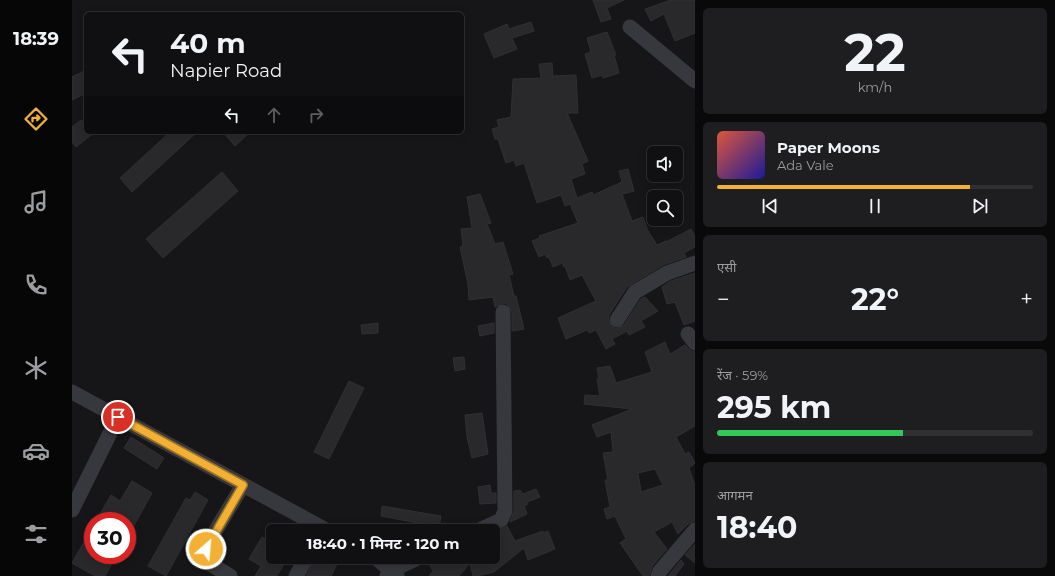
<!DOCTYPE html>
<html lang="hi">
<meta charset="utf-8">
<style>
body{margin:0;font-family:Montserrat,"Noto Sans Devanagari",sans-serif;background:#1e1e20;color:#f1f3f6;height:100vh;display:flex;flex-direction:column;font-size:15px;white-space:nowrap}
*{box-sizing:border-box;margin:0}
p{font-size:13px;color:#9c9d9f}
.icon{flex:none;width:22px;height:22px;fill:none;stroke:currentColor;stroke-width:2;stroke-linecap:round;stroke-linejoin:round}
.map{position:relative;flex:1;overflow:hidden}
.drawer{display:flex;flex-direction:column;gap:8px;padding:8px;background:#09090a;width:360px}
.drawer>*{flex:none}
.guide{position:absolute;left:12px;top:12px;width:380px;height:122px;border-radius:6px;box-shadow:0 2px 10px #0003,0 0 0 1px #303032;background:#101012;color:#f1f3f6;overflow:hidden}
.tools{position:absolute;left:575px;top:146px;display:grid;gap:8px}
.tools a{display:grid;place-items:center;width:36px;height:36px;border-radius:6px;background:#101012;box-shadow:0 2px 10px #0003,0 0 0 1px #303032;font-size:20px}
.speed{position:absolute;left:12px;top:512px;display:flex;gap:8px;font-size:20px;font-weight:700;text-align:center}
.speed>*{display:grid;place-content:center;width:52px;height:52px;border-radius:50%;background:#101012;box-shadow:0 2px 10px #0003,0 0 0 1px #303032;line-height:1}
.speed .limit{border:6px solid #d22;background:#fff;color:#111}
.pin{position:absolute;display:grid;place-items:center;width:34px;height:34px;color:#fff;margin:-17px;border:2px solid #fff;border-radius:50%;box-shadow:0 1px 4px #0007}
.me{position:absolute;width:44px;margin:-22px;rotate:27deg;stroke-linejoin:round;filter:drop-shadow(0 0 3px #0008)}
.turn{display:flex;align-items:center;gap:14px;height:84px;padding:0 20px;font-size:18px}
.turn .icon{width:52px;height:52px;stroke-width:2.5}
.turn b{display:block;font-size:28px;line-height:34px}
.lanes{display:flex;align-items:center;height:38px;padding:0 20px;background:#0003;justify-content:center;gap:20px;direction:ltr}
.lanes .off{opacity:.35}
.big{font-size:30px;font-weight:700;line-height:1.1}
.drawer .tile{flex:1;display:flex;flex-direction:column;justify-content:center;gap:6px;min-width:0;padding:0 14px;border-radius:6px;background:#1e1e20}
.drawer .dial{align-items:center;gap:0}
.dial b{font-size:52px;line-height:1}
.song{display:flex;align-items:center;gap:12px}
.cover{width:48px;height:48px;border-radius:6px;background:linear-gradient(135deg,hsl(10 70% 55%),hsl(240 70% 35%))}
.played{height:4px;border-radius:2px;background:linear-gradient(90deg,#f2b134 80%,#303032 80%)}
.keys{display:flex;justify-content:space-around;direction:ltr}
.heat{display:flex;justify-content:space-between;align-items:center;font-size:22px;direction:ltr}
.charge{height:6px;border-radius:3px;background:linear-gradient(90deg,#34c759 59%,#303032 0)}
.trip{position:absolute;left:194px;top:524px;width:234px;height:40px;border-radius:6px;background:#101012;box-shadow:0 2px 10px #0003,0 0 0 1px #303032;font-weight:700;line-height:40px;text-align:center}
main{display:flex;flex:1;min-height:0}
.dock{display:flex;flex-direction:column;width:72px;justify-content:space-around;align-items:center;background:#060607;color:#9c9d9f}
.dock .icon{width:28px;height:28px}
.dock .selected{color:#f2b134}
.dock b{font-size:18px;color:#f1f3f6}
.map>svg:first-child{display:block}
</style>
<main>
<nav class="dock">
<b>18:39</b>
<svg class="icon selected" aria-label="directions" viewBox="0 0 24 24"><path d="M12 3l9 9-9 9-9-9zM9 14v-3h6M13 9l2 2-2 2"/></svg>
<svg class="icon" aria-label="music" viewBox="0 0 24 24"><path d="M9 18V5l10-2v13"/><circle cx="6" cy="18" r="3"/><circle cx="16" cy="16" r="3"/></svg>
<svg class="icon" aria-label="phone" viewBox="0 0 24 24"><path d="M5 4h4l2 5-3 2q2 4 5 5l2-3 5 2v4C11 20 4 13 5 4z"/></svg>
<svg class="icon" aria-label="climate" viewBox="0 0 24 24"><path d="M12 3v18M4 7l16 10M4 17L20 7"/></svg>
<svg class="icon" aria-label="car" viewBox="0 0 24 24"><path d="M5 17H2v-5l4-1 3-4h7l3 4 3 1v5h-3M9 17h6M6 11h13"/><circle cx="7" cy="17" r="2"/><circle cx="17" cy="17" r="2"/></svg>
<svg class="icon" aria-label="filters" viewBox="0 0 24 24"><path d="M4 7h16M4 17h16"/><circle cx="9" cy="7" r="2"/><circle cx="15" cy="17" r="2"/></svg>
</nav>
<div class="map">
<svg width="623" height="576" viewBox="0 0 623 576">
<rect width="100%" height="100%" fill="#161618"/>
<path fill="#29292c" stroke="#303034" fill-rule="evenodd" d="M521 0H552L535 8 539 19 529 22Z
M599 0H623V33L603 41 592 14 579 21 573 9Z
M459 22 462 31 440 38 445 49 422 58 412 34 435 24 437 29Z
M535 32 544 55H542L547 73 531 78 530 75 520 78 513 54 519 52 515 38Z
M480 63 481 76 504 75 506 113H495L516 161 510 164 513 174 499 179 505 198 520 192 521 195 550 182 547 171 556 169 562 191 550 194 560 221 571 217 576 231 585 245 594 241V242L619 229 623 236V247L612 253 614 257 591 265 555 287 537 315 536 320 540 327 545 329 552 325 569 299 573 297 586 311 569 321 573 327 557 335 555 331 540 339 543 344 534 349 524 330 517 333 515 330 494 339 486 318 524 301 510 275 498 280 493 266 492 267 490 263 481 267 477 257 475 258 473 254 467 257 460 241 468 238 467 236 506 223 498 204 493 206 489 195 465 203 452 163 444 166 442 160 434 163 426 139H423L420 129 427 127 425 120 439 117 441 79 469 78 467 64Z
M14 70V93L0 100V77Z
M9 120 14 125V132H23L4 147 0 142V127Z
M98 132H125L60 192 48 178Z
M151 132H178L163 146Z
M150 172 166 191 91 258 74 239Z
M408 194 419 223 415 224 423 244 431 242 441 274 437 275 442 296H444L452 329 440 331V312L435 304 431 303 423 307 421 297 397 300 396 284 388 247 391 246 389 229 400 228 395 197Z
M623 273V321L612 325 603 302 595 304 590 287 599 281Z
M306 323V333L290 334 289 325Z
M422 323V333L408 336 406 326Z
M593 342 598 354 613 345 619 351 623 352V426L604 437 613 454 617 452 623 463 617 468 623 485V521L616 524 606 534 600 522 582 532 595 549 581 565 577 576H571L548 543 554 539 543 516 535 519 532 509 538 507 533 480H536L531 453 541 452 539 432 525 437 520 425 560 409 512 404 513 395 528 396 525 379H527L525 368 538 366 544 383 580 372 573 352ZM583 469 591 485 569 492 566 473Z
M392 357 393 369 383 371 381 358Z
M277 381 292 388 257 459 242 452Z
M410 413 416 454 400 458 395 437 393 415Z
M59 437 92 458 85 469 52 448Z
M60 481 80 493 55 538V521H24L39 495 48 501Z
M418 485 419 493H424V503L408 504 406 487Z
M464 489 468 497 455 502 456 504 452 506 455 514 438 522 442 511V491L448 490 451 494Z
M123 492 136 500 94 576 76 566 114 498 118 500Z
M310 506 369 516 367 527 309 516Z
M21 526V555H45L33 576H23L0 563Z
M435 526 443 541 471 531V533L476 531 483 549 456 560 452 548 422 572 405 576H401L398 563 387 576H357L361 571 356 561 357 557H421V534Z
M190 537 201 544V557H216L205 576H183L189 566 177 559Z
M623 544V563L613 555Z
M244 557H250L265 564 259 576H234Z
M609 560 612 564 603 576H596Z"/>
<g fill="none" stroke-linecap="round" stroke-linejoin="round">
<path stroke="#37383d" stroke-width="15" d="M558 27 623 81
M545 320 563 292 595 273 623 263
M616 334 623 343
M0 392 256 531
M0 510 46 417
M405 531 429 520 433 511 431 312
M303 557 325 576
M158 576 130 559 138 540 171 485
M224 576 235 557
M315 576 318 571 348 557
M586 576 588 571 623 530"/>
</g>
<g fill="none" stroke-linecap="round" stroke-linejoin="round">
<defs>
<path id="route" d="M46 417 171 485 134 549"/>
</defs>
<use href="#route" stroke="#9d7322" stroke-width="10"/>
<use href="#route" stroke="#f2b134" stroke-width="7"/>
</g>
</svg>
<div class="tools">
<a><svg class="icon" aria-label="sound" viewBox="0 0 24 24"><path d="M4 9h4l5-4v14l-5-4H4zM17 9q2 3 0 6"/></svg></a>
<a><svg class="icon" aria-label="search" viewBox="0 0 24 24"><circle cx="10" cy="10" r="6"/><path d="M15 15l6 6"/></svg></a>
</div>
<div class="speed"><div class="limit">30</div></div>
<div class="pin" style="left:46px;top:417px;background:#d93025"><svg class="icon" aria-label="arrive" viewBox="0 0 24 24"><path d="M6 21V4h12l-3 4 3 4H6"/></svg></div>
<svg class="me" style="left:134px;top:549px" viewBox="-20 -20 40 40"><circle r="17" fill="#f2b134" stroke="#fff" stroke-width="3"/><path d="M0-11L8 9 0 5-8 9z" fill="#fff"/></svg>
<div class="trip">18:40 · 1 मिनट · 120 m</div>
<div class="guide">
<div class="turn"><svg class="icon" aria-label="left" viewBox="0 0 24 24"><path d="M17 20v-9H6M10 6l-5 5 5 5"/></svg><div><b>40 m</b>Napier Road</div></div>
<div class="lanes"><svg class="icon" aria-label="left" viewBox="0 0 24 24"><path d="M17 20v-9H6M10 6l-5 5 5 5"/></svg><svg class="icon off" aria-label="ahead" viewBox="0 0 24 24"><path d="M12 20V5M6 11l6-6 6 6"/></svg><svg class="icon off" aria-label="right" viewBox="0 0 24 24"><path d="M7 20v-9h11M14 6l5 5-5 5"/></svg></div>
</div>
</div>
<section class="drawer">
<div class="tile dial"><b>22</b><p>km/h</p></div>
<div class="tile">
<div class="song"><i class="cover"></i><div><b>Paper Moons</b><p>Ada Vale</p></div></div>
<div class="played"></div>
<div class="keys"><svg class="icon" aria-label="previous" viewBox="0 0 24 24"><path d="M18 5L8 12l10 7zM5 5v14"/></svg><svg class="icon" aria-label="pause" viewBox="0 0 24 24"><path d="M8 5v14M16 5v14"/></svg><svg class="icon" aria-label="next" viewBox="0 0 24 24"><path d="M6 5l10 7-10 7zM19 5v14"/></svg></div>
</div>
<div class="tile"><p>एसी</p>
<div class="heat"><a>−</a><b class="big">22°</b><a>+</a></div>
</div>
<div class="tile"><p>रेंज · 59%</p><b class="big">295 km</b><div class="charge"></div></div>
<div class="tile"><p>आगमन</p><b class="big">18:40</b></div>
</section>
</main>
